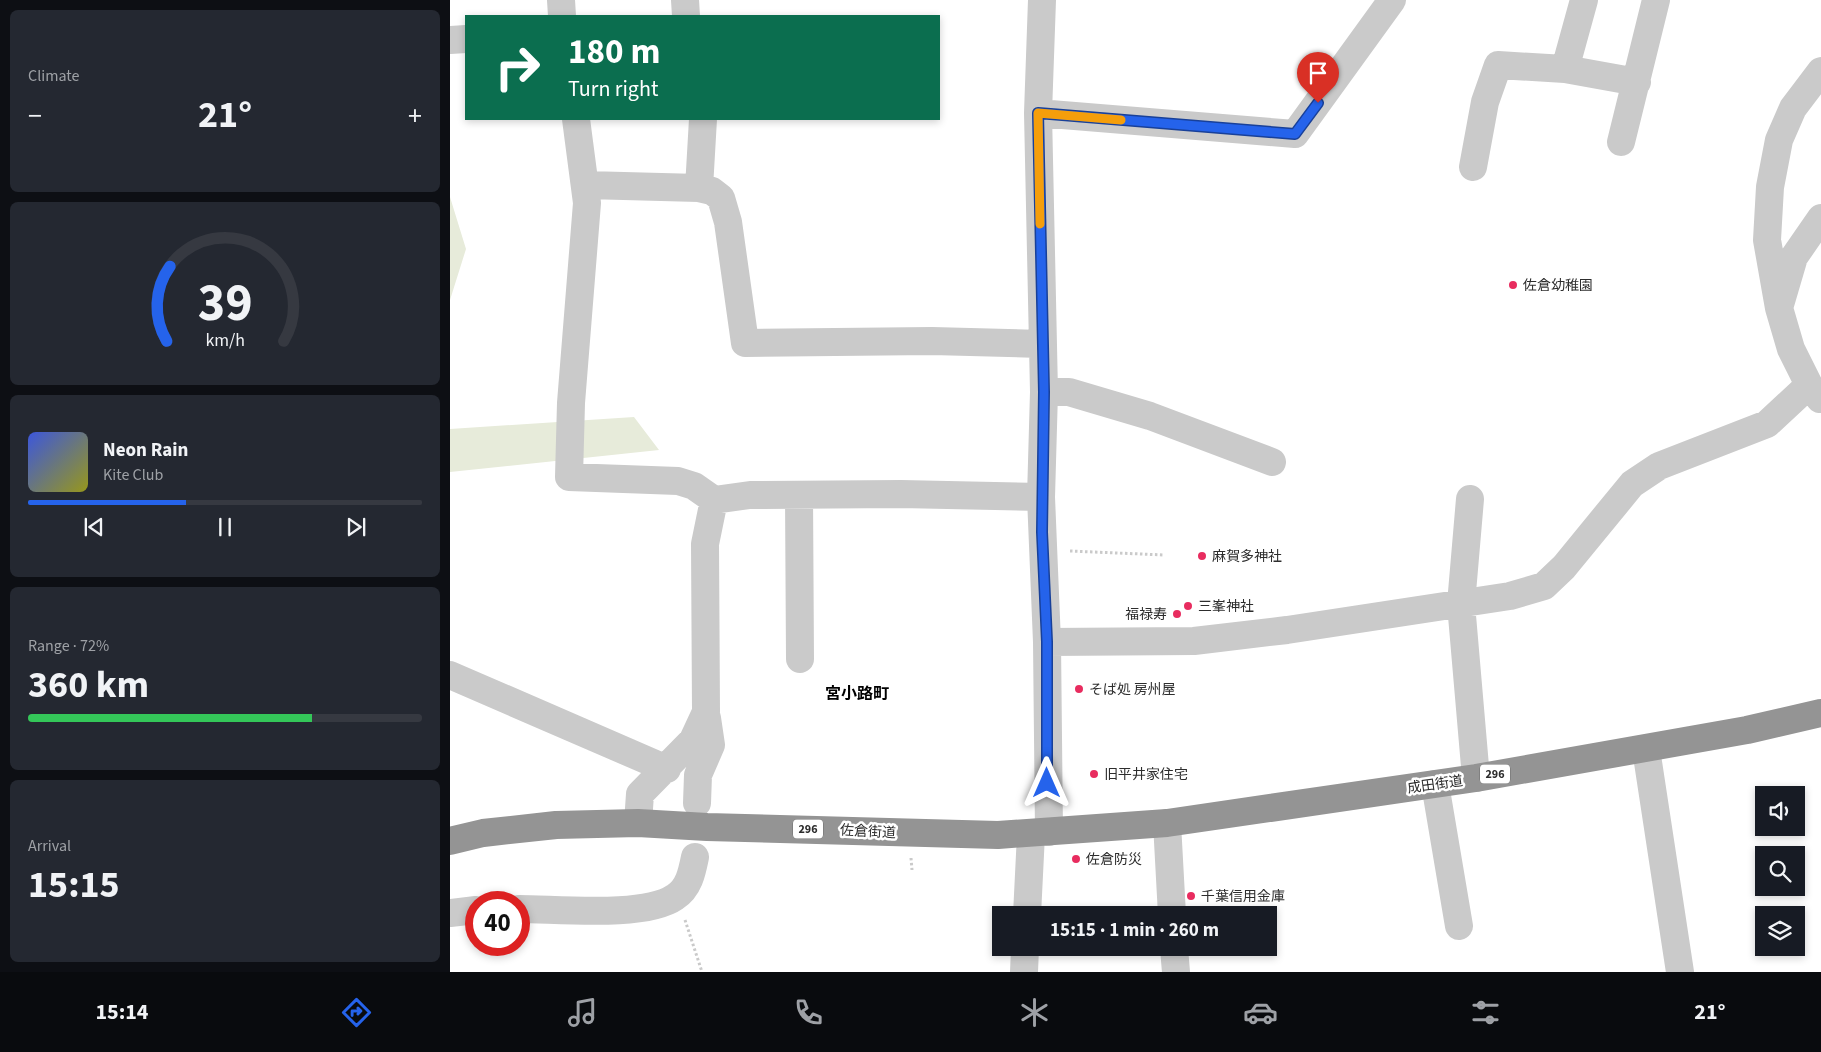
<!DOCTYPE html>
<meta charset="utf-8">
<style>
body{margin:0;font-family:"Source Sans 3","Noto Sans JP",sans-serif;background:#242831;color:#f1f3f6;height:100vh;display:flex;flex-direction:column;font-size:19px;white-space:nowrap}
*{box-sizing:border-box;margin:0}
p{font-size:16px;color:#9ea1a6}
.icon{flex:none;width:28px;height:28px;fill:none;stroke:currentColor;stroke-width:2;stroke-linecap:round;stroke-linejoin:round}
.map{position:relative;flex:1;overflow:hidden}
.side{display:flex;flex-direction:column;gap:10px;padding:10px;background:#0d0f14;width:450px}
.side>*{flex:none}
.guide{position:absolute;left:15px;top:15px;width:475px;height:105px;border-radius:0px;box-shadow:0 2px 8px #0003;background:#0b6e4f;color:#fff;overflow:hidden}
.buttons{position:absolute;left:1305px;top:786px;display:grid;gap:10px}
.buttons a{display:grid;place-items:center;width:50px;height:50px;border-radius:0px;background:#171b24;box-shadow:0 2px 8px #0003;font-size:25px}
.speed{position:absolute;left:15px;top:891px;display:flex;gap:10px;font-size:25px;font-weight:700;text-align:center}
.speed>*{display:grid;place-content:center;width:65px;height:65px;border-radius:50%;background:#171b24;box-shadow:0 2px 8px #0003;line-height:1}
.speed .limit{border:8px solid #d22;background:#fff;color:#111}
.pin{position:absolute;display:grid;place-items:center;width:42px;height:42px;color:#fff;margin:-51px -21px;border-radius:50% 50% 50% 0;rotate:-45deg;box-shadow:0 0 5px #0007}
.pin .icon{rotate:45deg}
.me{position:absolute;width:55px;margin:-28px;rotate:0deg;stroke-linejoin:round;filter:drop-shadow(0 0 4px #0008)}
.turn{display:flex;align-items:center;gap:18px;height:105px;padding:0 20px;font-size:22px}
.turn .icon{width:65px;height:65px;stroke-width:2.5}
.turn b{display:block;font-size:35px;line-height:42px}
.big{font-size:38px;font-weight:700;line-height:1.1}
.side .widget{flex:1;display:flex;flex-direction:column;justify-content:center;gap:8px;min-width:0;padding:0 18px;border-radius:8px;background:#242831}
.side .dial{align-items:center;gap:0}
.dial svg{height:130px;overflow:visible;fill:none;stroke:#363941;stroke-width:7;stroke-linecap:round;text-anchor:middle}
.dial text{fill:#f1f3f6;stroke:none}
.song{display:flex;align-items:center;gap:15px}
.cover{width:60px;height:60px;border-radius:8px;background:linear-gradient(135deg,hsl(230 70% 55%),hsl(60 70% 35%))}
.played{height:5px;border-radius:2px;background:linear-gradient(90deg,#2563eb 40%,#363941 40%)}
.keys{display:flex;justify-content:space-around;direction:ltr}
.heat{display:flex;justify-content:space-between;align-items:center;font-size:28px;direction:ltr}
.charge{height:8px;border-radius:4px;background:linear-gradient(90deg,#34c759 72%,#363941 0)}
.trip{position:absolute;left:542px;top:906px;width:285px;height:50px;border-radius:0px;background:#171b24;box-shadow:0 2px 8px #0003;font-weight:700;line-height:50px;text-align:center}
.tabs{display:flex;height:80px;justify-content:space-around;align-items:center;background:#090b0e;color:#9ea1a6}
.tabs .icon{width:35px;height:35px}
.tabs .current{color:#2563eb}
.tabs b{font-size:22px;color:#f1f3f6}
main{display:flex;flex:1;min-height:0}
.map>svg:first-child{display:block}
</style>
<main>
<section class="side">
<div class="widget"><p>Climate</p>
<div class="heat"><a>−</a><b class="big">21°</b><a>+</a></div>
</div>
<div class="widget dial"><svg viewBox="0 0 100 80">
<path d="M14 69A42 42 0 1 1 86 69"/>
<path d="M14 69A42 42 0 0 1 16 23" stroke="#2563eb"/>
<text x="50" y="56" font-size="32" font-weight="700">39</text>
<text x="50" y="72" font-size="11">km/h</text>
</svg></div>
<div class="widget">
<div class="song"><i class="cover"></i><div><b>Neon Rain</b><p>Kite Club</p></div></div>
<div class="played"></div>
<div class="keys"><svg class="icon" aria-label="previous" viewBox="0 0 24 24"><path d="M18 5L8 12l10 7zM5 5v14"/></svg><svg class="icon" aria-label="pause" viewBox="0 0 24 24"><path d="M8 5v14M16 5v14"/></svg><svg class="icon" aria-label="next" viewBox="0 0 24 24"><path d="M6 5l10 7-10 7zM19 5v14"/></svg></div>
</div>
<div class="widget"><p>Range · 72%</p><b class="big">360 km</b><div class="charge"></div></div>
<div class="widget"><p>Arrival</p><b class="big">15:15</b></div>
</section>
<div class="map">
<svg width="1371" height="972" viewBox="0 0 1371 972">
<rect width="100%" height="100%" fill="#fff"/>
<path fill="#e7ebda" d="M0 197 16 249 0 300Z
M184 417 209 450 0 472V429Z"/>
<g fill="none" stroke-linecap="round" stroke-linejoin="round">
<path stroke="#cacaca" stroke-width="3" stroke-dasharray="2.5 2.5" stroke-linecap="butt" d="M620 551 714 555
M461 858 462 870
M235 920 252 972"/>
<path stroke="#cacaca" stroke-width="28" d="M111 0 112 16
M235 0 236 16
M592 0 588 113 594 392 591 497 597 642 599 832
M0 40 16 39
M1115 69 1134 0
M588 113 845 134 942 0
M126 119 137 203 121 403 119 477 228 481 244 486 264 500
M1171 142 1206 0
M1023 167 1035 102 1048 65 1115 69 1187 82
M136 185 249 188 253 119
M249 188 262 191 271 198 278 222 295 343 482 341 591 344
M1329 308 1317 240 1320 187 1329 140 1343 108 1371 71
M594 392H619L700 416 822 462
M1370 399 1359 385 1341 349 1329 308 1344 257 1371 218
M349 495 350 659
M1020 499 1011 604 1026 778
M597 642 744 641 837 630 1060 596 1094 586 1114 567 1182 484 1209 466 1317 424 1359 385
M0 675 217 769
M1196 749 1230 972
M985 784 1009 926
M247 803 248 775 261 745 257 718
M188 823 190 794 243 740 256 712 255 544 264 500 300 495 451 494 591 497
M717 823 722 915
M69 909C108 909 195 918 225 897 239 888 242 872 245 857
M0 913 26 910
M577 915 581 834
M724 948 726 972
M574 972 575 948"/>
<path stroke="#949494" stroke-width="28" d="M0 841 33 833 106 825 188 823 257 827 548 835 717 823 1026 778 1297 730 1371 713"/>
</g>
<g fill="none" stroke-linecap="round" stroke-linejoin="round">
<defs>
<path id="route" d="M597 783V642L592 532 594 392 588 113 845 134 868 103"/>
</defs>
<use href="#route" stroke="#184099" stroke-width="12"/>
<use href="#route" stroke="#2563eb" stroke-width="9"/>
<path stroke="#f59e0b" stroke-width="9" d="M590 224 588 113 671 120"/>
</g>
<g fill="#e82c5f" stroke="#fff" stroke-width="2">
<circle cx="1063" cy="285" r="5"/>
<circle cx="752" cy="556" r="5"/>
<circle cx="738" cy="606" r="5"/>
<circle cx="727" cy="614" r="5"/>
<circle cx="629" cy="689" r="5"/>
<circle cx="644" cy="774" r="5"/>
<circle cx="626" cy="859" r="5"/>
<circle cx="741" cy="896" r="5"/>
</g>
<g text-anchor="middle" stroke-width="5" stroke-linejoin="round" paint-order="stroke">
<g fill="#fff" stroke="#6c6c6c" stroke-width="1">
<rect x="1030" y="764.5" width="30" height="19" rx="4"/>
<rect x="343" y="819.5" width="30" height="19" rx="4"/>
</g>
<g font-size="12" font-weight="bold" fill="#2d2d2d">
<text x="1045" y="778">296</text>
<text x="358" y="833">296</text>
</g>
<g font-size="14" fill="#2d2d2d" stroke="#fff" text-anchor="start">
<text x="1073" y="290">佐倉幼稚園</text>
<text x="762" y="561">麻賀多神社</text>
<text x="748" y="611">三峯神社</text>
<text x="717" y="619" text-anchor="end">福禄寿</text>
<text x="639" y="694">そば処 房州屋</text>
<text x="654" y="779">旧平井家住宅</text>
<text x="636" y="864">佐倉防災</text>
<text x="751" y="901">千葉信用金庫</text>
</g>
<g font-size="14" fill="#2d2d2d" stroke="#fff">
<text transform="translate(985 784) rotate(-8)" y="5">成田街道</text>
<text transform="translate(418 831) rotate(3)" y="5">佐倉街道</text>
</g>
<g font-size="16" font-weight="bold" fill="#000" stroke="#fff">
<text x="407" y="699">宮小路町</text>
</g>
</g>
</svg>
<div class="buttons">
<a><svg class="icon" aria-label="sound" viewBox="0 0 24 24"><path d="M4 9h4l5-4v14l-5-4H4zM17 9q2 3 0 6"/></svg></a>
<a><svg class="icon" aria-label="search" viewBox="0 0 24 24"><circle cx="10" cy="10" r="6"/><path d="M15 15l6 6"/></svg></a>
<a><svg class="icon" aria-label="layers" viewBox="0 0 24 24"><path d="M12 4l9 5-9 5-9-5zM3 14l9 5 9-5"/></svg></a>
</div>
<div class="speed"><div class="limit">40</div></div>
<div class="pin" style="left:868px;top:103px;background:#d93025"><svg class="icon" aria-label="arrive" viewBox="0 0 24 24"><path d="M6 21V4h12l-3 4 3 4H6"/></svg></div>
<svg class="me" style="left:597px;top:783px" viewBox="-20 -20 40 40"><path d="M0-17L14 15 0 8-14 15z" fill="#2563eb" stroke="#fff" stroke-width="4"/></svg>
<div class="trip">15:15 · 1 min · 260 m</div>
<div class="guide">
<div class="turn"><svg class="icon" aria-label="right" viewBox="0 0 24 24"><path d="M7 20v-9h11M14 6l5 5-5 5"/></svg><div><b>180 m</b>Turn right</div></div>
</div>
</div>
</main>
<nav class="tabs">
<b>15:14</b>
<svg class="icon current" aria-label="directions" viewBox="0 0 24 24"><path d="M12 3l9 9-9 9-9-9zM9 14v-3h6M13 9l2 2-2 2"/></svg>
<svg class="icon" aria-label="music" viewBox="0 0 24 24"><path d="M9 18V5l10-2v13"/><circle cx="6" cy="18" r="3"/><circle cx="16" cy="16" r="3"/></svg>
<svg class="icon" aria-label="phone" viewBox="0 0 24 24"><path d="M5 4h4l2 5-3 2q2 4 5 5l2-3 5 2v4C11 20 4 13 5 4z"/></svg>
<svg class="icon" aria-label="climate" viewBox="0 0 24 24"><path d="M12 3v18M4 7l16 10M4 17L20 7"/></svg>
<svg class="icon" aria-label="car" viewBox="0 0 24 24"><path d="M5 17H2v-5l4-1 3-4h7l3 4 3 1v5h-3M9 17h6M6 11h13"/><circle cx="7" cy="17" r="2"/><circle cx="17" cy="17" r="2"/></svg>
<svg class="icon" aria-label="filters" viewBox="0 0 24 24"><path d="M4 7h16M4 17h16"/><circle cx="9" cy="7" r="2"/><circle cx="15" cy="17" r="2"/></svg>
<b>21°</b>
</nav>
